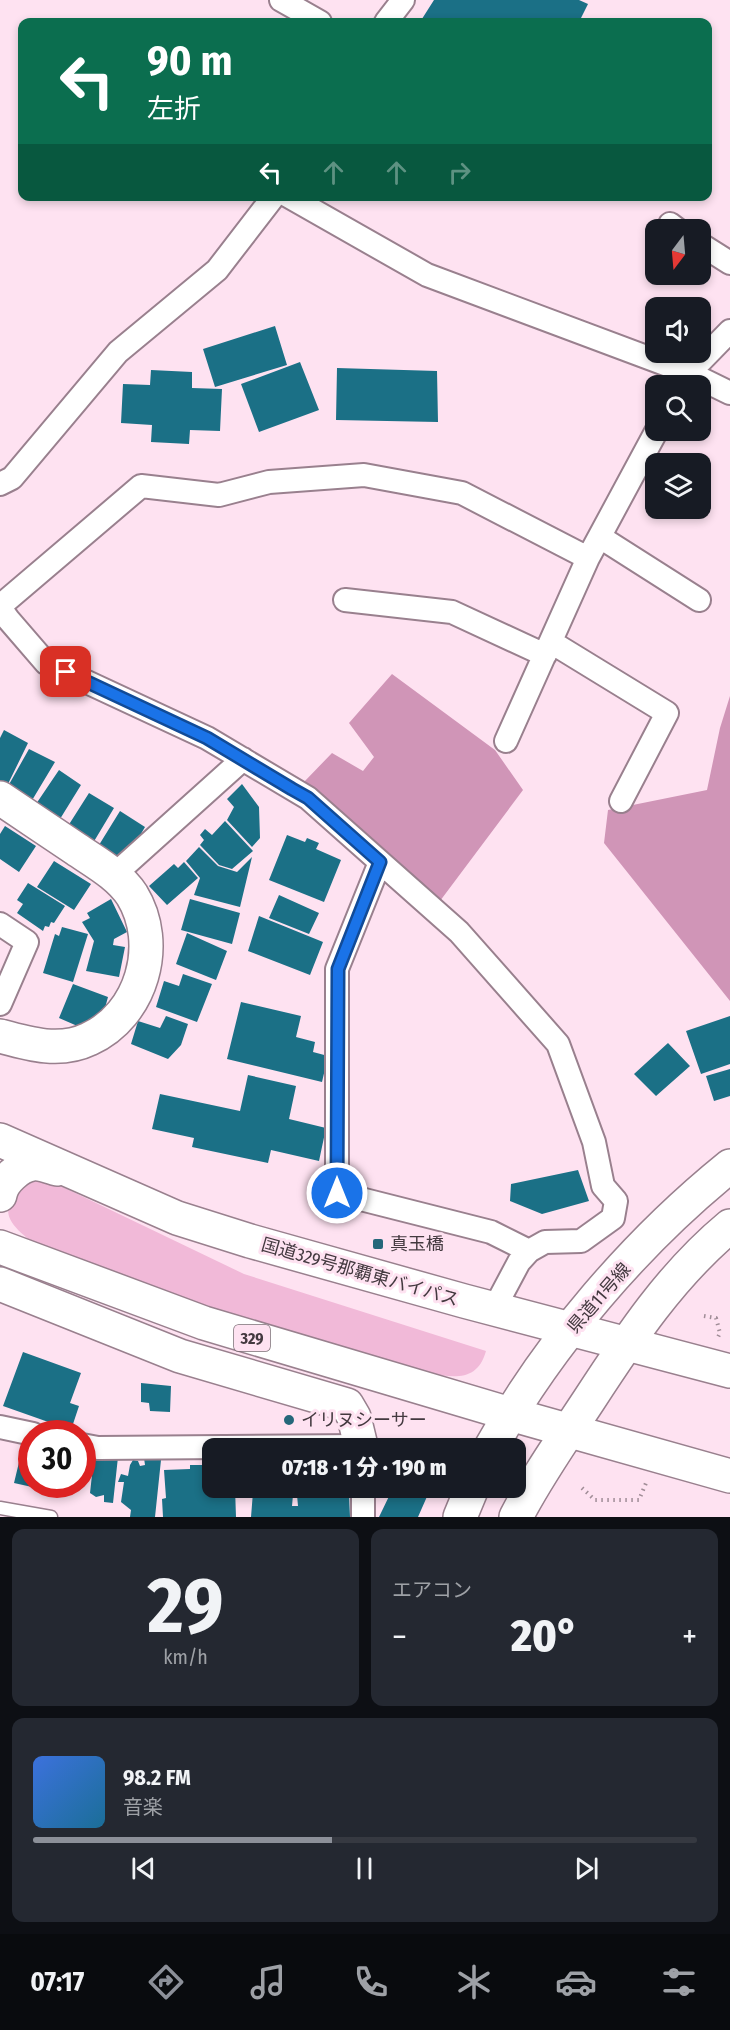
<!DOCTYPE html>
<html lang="ja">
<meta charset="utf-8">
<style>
body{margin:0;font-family:"Fira Sans Condensed","Noto Sans JP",sans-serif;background:#242831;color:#f1f3f6;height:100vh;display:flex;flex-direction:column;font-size:22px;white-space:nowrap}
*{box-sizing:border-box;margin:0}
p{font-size:20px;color:#9ea1a6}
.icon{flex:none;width:33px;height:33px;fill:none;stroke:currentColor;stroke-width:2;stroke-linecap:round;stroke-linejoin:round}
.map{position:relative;height:1517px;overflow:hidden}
.sheet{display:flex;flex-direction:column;gap:12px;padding:12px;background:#0d0f14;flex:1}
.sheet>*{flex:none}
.top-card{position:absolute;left:18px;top:18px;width:694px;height:183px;border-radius:12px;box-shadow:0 3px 9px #0003;background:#0b6e4f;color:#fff;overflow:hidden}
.needle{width:39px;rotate:196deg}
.buttons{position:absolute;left:645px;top:219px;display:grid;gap:12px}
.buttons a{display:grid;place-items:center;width:66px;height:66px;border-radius:12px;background:#171b24;box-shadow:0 3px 9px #0003;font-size:30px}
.speed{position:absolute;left:18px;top:1420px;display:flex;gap:12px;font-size:30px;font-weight:700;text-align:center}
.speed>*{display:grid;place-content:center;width:78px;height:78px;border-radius:50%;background:#171b24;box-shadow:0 3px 9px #0003;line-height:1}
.speed .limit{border:9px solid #d22;background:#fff;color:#111}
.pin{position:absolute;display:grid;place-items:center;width:51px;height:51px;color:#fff;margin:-26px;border-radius:12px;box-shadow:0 3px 9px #0006}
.me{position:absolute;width:66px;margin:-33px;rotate:0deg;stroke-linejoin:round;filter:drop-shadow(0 0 4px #0008)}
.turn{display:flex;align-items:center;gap:21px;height:126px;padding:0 30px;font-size:27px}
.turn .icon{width:78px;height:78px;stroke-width:2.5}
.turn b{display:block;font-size:42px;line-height:51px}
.lanes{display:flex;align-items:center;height:57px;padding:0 30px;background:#0003;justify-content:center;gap:30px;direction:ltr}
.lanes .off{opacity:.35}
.big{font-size:45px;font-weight:800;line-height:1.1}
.sheet .widget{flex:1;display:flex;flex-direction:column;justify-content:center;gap:9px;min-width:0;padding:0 21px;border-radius:12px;background:#242831}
.sheet .dial{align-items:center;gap:0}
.dial b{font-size:78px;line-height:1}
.song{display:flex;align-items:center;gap:18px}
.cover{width:72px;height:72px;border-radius:9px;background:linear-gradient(135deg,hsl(220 70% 55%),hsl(200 70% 35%))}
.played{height:6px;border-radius:3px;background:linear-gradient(90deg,#8c9099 45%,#363941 45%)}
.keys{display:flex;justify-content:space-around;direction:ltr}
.heat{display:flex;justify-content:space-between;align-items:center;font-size:33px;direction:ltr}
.sheet .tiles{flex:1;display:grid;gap:12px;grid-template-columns:1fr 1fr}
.widget:last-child{grid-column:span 2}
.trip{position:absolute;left:202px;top:1438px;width:324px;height:60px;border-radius:12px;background:#171b24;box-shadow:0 3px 9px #0003;font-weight:800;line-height:60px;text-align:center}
.menu{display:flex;height:96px;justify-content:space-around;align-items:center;background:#090b0e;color:#9ea1a6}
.menu .icon{width:42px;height:42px}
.menu .current{color:#8c9099}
.menu b{font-size:27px;color:#f1f3f6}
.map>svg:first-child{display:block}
</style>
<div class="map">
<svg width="730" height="1517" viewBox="0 0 730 1517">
<rect width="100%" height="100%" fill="#fee2f1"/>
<path fill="#f1b9d8" d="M42 1177 244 1274 486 1351C478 1380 457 1378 432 1374L228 1317 42 1249C30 1240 3 1223 9 1206 11 1199 17 1191 20 1185Z"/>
<path fill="#d095b7" d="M392 674 495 750 523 790 440 901 303 783 332 753 363 771 374 757 349 723Z
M730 696V1001L604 843 608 810 707 790 720 728Z"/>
<path fill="#1b7086" d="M434 0H579L588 4 579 22H420Z
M275 326 287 365 215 387 203 349Z
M300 362 319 410 259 432 241 384Z
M337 368 437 371 438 422 336 420Z
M151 370 192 372V388L222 389 220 431 190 430 189 444 151 442 152 425 121 423 123 384 150 385Z
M4 730 28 743 8 784 0 780V738Z
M29 749 55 762 31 802 7 788Z
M59 770 81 785 60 819 36 804Z
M242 784 259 807 260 838 252 847 227 820 234 807 227 799Z
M89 793 114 808 93 843 68 826Z
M120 811 145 827 125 861 99 845Z
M225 821 253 851 232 869 219 865 200 845 204 840 200 835 205 829 212 835Z
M5 826 36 846 19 872 0 859V834Z
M287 835 305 842 307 838 319 843 316 849 341 860 324 902 269 880Z
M199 847 218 866 237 872 252 857 240 907 194 895 200 878 186 861Z
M54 861 91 884 74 910 37 887Z
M184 862 198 878 167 905 149 886 174 864 178 868Z
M28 883 65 906 54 923 51 922 49 927 45 926 43 931 17 913 23 904 17 900Z
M279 895 319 913 309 934 269 918Z
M111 899 127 932 114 939 113 945 125 947 119 977 86 971 94 941 82 922 90 918 87 913Z
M190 899 240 913 232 944 181 930Z
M259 916 323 942 310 975 248 951Z
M62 927 88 934 73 982 43 973 55 934 59 936Z
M187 933 227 951 216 980 176 964Z
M183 974 212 984 197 1022 156 1007 164 981 179 986Z
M73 984 108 997 105 1008 82 1028 59 1018Z
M241 1002 301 1016 296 1037 315 1042 313 1052 328 1056 322 1082 227 1059Z
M166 1016 188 1024 181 1045 168 1059 131 1044 138 1021 160 1028Z
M730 1016V1064L701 1074 686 1031Z
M668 1043 690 1066 656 1096 634 1074Z
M730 1069V1096L714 1101 706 1076Z
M248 1075 296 1086 289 1119 326 1128 319 1161 271 1150 268 1163 192 1147 194 1138 152 1129 160 1094 240 1111Z
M578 1170 589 1201 542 1214 510 1201 511 1184Z
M23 1352 81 1373 70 1403 79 1406 71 1430 3 1406Z
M141 1383 171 1386 170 1412 150 1411 149 1403 141 1402Z
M22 1450 32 1452V1485H71L68 1495 14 1483Z
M94 1457H118L113 1503 104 1502V1495L96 1497 90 1493Z
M144 1458H158L161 1460 155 1517H130L131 1510 121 1502 124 1482H118L121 1474 128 1476 130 1465 133 1460 138 1461 140 1466 145 1465Z
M210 1461 213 1462V1488H235L236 1517H163L162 1499 166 1498 164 1470 190 1469V1465H211Z
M393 1488H420L429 1492 418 1517H379Z
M253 1492 293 1495 292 1506H298L297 1495 349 1494 350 1517H251Z"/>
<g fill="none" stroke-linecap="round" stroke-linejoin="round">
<defs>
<path id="lane" d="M0 1508 51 1517"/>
<path id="street" d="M281 0 320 22
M386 22 403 0
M288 196 427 275 689 373 730 331
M670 224 678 230
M700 244 730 263
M682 384 689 373 730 393
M0 484 12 478 118 352 217 270 274 196
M600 537 699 600
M345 600 452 612 545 655
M0 606 141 486 219 495 269 482 364 475 462 493 588 558
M0 607 8 619 46 663 207 738 308 798 459 932 558 1044 594 1142 603 1186 616 1201 613 1218 581 1241 545 1242 529 1251 519 1262 494 1309
M551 642 667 713 621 801
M506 741 588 558 657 430
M380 862 337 969V1193L491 1232 529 1251
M114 875 243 759
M0 924 27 942 0 1004
M0 1427 33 1434
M82 1445 98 1448 361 1446 362 1449
M363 1488V1517"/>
<path id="secondary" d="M0 798C25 815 51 832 76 849 95 862 119 875 132 895 162 944 142 1015 89 1039 60 1053 29 1044 0 1036
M0 1284 180 1356 347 1405 354 1417 361 1446
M490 1449C549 1343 636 1242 730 1166
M460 1517 472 1488
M516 1517C537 1476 564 1438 589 1400 630 1337 671 1275 730 1226"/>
<path id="highway" d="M0 1140 177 1218 250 1241 464 1301 730 1371
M0 1195C2 1181 19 1166 33 1164 40 1163 50 1167 57 1169
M0 1247 204 1323 510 1414 730 1476"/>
</defs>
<use href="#lane" stroke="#99808e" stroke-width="15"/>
<use href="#street" stroke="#99808e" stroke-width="26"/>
<use href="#secondary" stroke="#99808e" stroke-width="36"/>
<use href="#highway" stroke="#99808e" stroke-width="36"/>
<path stroke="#a08d97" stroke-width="4" stroke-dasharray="1.5 4.5" stroke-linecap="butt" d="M704 1316 716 1318 720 1333 717 1339
M582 1488 595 1500H639L646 1483"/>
<use href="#lane" stroke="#fff" stroke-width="12"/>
<use href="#street" stroke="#fff" stroke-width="22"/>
<use href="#secondary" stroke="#fff" stroke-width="33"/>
<use href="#highway" stroke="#fff" stroke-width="33"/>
</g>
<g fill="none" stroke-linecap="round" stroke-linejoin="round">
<defs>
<path id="route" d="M66 672 207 738 292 789 308 798 380 862 338 969 337 1193"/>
</defs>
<use href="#route" stroke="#114b97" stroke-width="15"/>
<use href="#route" stroke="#1a73e8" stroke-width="10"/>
</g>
<g fill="#24677a" stroke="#fee2f1" stroke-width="2">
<rect x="372" y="1238" width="12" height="12" rx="3"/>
<circle cx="289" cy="1420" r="6"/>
</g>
<g text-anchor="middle" stroke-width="6" stroke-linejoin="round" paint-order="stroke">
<rect fill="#fee2f1" stroke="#7b6c74" stroke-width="1.5" x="234" y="1325" width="36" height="26" rx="4.5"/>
<g font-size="16" font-weight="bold" fill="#43393f">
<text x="252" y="1344">329</text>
</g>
<g font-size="18" fill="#43393f" stroke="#fee2f1" text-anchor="start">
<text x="390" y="1250">真玉橋</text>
<text x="301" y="1426">イリヌシーサー</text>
</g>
<g font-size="18" fill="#43393f" stroke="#fee2f1">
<text transform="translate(360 1272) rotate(16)" y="6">国道329号那覇東バイパス</text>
<text transform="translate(599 1298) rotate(-49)" y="6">県道11号線</text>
</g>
</g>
</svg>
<div class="buttons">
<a><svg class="needle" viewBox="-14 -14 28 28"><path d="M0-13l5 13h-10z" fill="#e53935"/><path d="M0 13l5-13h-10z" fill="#9ea1a6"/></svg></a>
<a><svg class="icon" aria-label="sound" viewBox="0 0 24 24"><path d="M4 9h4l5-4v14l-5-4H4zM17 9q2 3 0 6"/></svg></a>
<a><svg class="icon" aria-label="search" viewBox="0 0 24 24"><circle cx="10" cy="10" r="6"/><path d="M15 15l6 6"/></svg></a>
<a><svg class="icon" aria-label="layers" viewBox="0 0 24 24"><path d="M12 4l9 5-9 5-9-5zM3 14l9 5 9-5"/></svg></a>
</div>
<div class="speed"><div class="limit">30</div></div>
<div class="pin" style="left:66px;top:672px;background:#d93025"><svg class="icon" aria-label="arrive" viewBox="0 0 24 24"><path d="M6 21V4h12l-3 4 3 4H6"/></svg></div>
<svg class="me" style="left:337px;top:1193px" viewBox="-20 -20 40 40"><circle r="17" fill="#1a73e8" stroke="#fff" stroke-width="3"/><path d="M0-11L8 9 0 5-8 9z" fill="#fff"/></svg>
<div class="trip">07:18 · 1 分 · 190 m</div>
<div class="top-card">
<div class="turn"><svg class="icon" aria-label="left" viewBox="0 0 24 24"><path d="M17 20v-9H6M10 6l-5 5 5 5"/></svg><div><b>90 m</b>左折</div></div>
<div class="lanes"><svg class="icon" aria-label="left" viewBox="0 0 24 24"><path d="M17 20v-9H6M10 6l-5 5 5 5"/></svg><svg class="icon off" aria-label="ahead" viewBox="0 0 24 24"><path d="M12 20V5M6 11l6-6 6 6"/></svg><svg class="icon off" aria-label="ahead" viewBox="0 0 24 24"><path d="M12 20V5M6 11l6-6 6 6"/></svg><svg class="icon off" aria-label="right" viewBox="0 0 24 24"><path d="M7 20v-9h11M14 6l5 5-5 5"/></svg></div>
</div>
</div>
<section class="sheet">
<div class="tiles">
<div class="widget dial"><b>29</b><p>km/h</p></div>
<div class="widget"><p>エアコン</p>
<div class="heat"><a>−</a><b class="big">20°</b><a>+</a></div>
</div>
<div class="widget">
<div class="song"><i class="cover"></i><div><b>98.2 FM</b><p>音楽</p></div></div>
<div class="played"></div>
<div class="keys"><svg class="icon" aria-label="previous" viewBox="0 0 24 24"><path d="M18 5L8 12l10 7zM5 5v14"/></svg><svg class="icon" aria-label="pause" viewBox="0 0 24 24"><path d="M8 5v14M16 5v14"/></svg><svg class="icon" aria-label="next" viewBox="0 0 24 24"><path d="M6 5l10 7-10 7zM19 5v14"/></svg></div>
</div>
</div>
</section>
<nav class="menu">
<b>07:17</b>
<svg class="icon current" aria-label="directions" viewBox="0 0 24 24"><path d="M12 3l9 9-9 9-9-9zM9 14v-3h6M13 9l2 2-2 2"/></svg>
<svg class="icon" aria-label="music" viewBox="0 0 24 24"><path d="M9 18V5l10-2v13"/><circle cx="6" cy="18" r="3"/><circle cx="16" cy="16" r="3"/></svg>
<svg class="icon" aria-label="phone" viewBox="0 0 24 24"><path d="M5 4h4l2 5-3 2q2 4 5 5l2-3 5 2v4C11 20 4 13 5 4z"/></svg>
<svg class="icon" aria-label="climate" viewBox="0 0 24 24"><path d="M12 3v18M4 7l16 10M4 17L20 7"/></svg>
<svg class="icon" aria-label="car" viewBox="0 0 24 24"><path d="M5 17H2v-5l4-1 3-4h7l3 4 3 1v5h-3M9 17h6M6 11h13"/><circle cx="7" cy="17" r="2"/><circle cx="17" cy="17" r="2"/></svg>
<svg class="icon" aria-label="filters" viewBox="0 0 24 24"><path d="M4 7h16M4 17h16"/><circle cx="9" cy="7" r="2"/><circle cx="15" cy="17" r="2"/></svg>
</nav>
